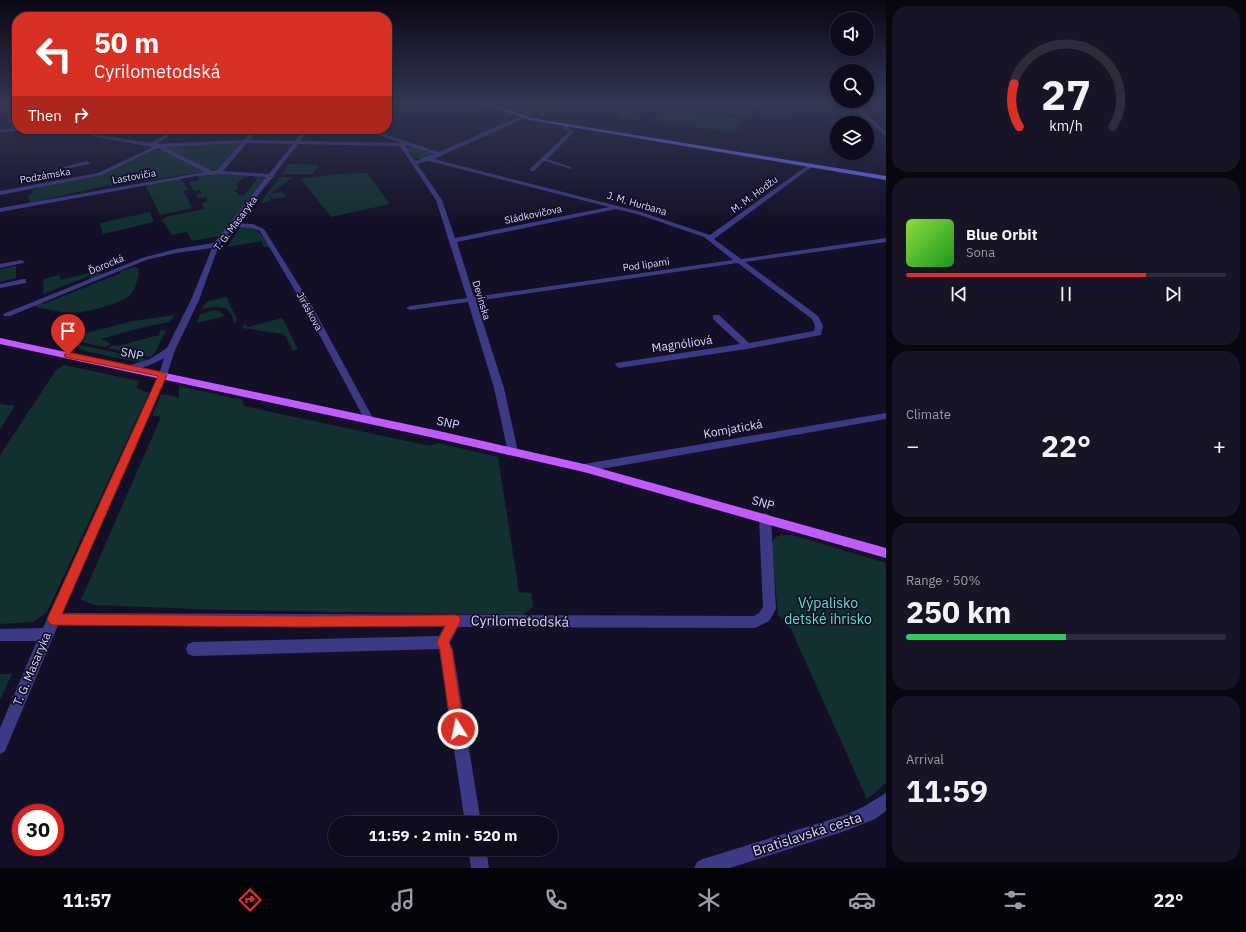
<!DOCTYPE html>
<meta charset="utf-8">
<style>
body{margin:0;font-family:"IBM Plex Sans",sans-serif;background:#171425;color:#f1f3f6;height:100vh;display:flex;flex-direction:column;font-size:15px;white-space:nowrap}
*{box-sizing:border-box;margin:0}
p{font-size:13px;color:#9b9ba3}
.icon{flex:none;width:22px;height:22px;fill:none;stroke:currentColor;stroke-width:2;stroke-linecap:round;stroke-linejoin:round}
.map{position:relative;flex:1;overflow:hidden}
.drawer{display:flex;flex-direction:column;gap:6px;padding:6px;background:#08060f;width:360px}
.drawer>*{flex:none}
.banner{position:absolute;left:12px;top:12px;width:380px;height:122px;border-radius:16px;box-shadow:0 2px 6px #0003,0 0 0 1px #2e2b3b;background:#d93025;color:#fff;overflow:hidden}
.buttons{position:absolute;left:830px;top:12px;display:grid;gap:8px}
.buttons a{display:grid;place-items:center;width:44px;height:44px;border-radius:50%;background:#0e0b1c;box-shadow:0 2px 6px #0003,0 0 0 1px #2e2b3b;font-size:20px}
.speed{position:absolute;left:12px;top:804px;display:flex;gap:8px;font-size:20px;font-weight:700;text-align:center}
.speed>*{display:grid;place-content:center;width:52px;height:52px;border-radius:50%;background:#0e0b1c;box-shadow:0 2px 6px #0003,0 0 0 1px #2e2b3b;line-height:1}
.speed .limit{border:6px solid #d22;background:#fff;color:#111}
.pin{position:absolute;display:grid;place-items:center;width:34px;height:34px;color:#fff;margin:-41px -17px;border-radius:50% 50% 50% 0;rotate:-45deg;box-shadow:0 0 4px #0007}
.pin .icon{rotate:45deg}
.me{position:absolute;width:44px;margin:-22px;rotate:350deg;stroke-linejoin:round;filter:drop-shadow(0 0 3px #0008)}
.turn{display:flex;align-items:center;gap:14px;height:84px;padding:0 16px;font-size:18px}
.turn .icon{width:52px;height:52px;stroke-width:2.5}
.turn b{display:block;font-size:28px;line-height:34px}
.then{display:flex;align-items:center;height:38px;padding:0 16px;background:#0003;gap:8px;font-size:15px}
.big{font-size:30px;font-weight:700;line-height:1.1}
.drawer .tile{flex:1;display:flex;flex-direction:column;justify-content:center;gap:6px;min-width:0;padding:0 14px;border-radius:16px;background:#171425}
.drawer .dial{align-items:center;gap:0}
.dial svg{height:104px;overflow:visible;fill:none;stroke:#2e2b3b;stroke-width:7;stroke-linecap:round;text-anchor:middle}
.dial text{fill:#f1f3f6;stroke:none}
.song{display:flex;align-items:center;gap:12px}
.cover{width:48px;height:48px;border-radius:6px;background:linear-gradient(135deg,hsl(90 70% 55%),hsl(120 70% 35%))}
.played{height:4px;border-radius:2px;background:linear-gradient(90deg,#d93025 75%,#2e2b3b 75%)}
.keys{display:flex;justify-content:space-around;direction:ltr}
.heat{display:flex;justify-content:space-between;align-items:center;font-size:22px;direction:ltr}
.charge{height:6px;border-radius:3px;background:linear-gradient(90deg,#34c759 50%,#2e2b3b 0)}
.trip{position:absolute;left:328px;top:816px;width:230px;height:40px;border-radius:20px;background:#0e0b1c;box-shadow:0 2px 6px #0003,0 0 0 1px #2e2b3b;font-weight:700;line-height:40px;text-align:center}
.tab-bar{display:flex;height:64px;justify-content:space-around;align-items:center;background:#06040b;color:#9b9ba3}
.tab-bar .icon{width:28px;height:28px}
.tab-bar .selected{color:#d93025}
.tab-bar b{font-size:18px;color:#f1f3f6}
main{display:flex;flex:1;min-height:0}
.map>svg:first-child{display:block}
</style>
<main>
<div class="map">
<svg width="886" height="868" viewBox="0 0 886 868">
<rect width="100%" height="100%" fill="#130f26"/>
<path fill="#12302f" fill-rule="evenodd" d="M699 102 735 106 738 103 759 106 757 109 743 107 753 111 752 114 748 115 750 117 667 105 695 108 694 104ZM703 103C713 103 745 106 749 112L741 114 744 110 713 105 709 110 697 106 698 104Z
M664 107 742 119 735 133 653 120Z
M765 107 793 111 790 118 761 114Z
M621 109 637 110 639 119H622Z
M245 141 221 168 208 170 158 146Z
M413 146 431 153 433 155 427 158H414L405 147Z
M162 150 203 170V172L151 180 150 179 110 186 109 185 30 203 28 195 33 194 32 190 37 189V187L96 176 154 151Z
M289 164 319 165 314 173 311 174H282Z
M367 173 390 204 331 217 301 179 336 174Z
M214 174 247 175 248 177H244L236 186 239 187 234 192H238L237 195H244L258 178H254L255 176 265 178 219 237H214L192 241 187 232 172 235 162 220 166 217 204 209 201 203 208 201 206 197 198 198 196 194 202 193 200 190 194 191 189 182 199 180 197 175Z
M280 177H293L270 194 283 192 286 197 273 199 270 195 271 200 267 202 260 203Z
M181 178 188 190 183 191 193 208 160 215 146 186 149 183Z
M150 212 154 222 103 234 100 223Z
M241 227C257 225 262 235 270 247H264L261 241 227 247Z
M101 264H103C102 273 101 275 92 279L89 276 43 294 44 279 59 275 61 280 98 271Z
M16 266V278L0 282V269Z
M133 267 139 268C139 275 136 288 131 294 123 304 83 313 70 313 59 312 47 309 36 307V305L41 302 43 304 121 273 120 272Z
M225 297 227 298 237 320 234 325 233 317 226 308 215 307 201 309 206 302Z
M214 310 220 312 225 316 197 323 199 315Z
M174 315 170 322 144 327 101 339 111 344 105 347 59 338 85 331 86 333 133 321Z
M282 318 298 349 293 351 286 337 283 334 242 328 245 323 247 327Z
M160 330 166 331 155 353 151 357 108 348 113 345 117 346 159 335Z
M57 340 146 359 147 360 139 362 132 361 85 351 73 346 55 342Z
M64 365 139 381 136 388 149 393 47 612 33 622 0 624V455L56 370Z
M179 386 242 400 244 406 430 446 438 443 498 457 519 592 531 593 533 607 523 615 221 610 95 605 81 600 161 417 153 415 161 394 179 397Z
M0 404 15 406 0 430Z
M782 535H793L886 563V783L867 799 791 629 778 615 772 548C772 539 774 537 782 535Z
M0 674H12L0 700Z"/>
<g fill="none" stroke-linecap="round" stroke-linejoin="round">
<path fill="#3d3a85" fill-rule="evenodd" d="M533 102H538L525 118 434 159 641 212 710 235 811 163 814 165 813 166 714 239 741 259 886 238V242L745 262 818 316 823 326 821 335 747 349 619 368 615 365 616 363 740 344 713 319V315H719L749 343 814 331 815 326 812 319 738 263 476 301 504 388 518 452 517 455H509L508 452 494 388 468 302 410 310 406 308 410 306 467 298 436 200 400 146 298 144 274 175V177L272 178 236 223 253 224 264 229 312 306 374 420 369 423 366 422 304 306 260 231 252 228 234 227 219 245 199 300 175 350 167 375 63 613 754 616 759 613 763 607 759 518 761 515 765 513 769 515 771 518 776 609 769 621 755 628 458 627 450 643 453 650 481 823H465L439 649 193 656 188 654 186 649 188 644 193 642 439 636 444 627 58 625 5 751 0 754V728L37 641H0V629L43 628 159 375 164 358C156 363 136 372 127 370L126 368 127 366 150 359 167 348 191 300 212 248 176 253 146 260 10 316H4L3 314 142 258 176 249 214 243 266 177 219 174 197 176 0 212V208L205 172 158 148 102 175 0 195V191L98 173 153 147 95 137 76 129H82L96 135 151 143 175 129H180L157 144H158L244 140 253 129H258L250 140 295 141 305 129H309L300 141 402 143 361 129H368L439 152 521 116ZM242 143 217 170 212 171 164 147ZM247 143 293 144 269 174 223 171ZM407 145 434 154 415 161 405 146ZM429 161 609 207 455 238 442 200 417 164ZM616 209 637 214 704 237 733 260 474 297 457 242Z
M847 102H852L886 132V136Z
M5 111 9 112 16 128 32 129V130L0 132V130L12 128Z
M565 124H569L568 128 574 132 547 159 571 167V169L544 161 534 171H530V169L569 132 563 129Z
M87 161 90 163 89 164 66 169 63 167Z
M21 260 25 262 23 263 0 268V264Z
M23 279H26V283L0 288V284Z
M886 413V419L584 472 580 471 579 468 580 465 584 464Z
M886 793V811L875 819 845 831 730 868H694L697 862 703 859 845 815 863 807Z
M468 849H486L489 868H471Z"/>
<path fill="#6f6bff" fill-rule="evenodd" d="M486 102 531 118 886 176V180L530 120 479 102Z"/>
<path fill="#c25bff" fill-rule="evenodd" d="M0 338 439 431 584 464 886 548V558L584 472 439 439 0 344Z"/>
</g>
<linearGradient id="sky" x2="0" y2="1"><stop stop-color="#0a0815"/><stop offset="0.46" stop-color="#333752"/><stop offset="1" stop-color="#333752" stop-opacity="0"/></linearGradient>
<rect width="886" height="224" fill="url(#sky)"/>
<path fill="#d93025" stroke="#8d1f18" d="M68 352 162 372 167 375 62 614 303 616 455 615 459 616 461 620 449 642 452 650 464 729 462 734 458 736 453 734 451 729 440 650 437 642 445 626 303 627 53 625 49 623 47 619 158 376 65 357 64 355Z"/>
<g text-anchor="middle" stroke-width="3.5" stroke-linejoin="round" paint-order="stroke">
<g font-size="10" fill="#d9d4ff" stroke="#130f26">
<text transform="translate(45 175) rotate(-10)" y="4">Podzámska</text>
<text transform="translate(134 176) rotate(-10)" y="4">Lastovičia</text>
<text transform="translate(754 194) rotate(-36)" y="4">M. M. Hodžu</text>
<text transform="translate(637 203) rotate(16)" y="4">J. M. Hurbana</text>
<text transform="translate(533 214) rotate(-12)" y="4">Sládkovičova</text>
<text transform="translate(235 223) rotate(-53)" y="4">T. G. Masaryka</text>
<text transform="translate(106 264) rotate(-22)" y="4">Ďorocká</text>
<text transform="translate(646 264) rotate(-8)" y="4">Pod lipami</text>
<text transform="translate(482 300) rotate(73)" y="4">Devínska</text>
<text transform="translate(310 311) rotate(61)" y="4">Jiráskova</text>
</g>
<g font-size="12" fill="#d9d4ff" stroke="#130f26">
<text transform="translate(682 344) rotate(-8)" y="4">Magnóliová</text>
<text transform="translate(132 354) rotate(12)" y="4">SNP</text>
<text transform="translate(448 423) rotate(12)" y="4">SNP</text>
<text transform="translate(733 429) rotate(-10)" y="4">Komjatická</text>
<text transform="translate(763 503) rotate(16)" y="4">SNP</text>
<text transform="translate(32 669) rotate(-67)" y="4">T. G. Masaryka</text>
</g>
<g font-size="14" fill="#5fe0c0" stroke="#130f26">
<text x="828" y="608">Výpalisko<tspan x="828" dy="16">detské ihrisko</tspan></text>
</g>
<g font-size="14" fill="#d9d4ff" stroke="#130f26">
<text transform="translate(520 621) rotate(1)" y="5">Cyrilometodská</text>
<text transform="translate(807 834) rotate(-18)" y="5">Bratislavská cesta</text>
</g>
</g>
</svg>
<div class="buttons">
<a><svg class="icon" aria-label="sound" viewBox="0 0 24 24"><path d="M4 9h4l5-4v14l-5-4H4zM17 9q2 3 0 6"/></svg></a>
<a><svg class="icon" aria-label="search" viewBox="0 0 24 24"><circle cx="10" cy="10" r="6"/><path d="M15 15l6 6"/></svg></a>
<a><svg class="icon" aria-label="layers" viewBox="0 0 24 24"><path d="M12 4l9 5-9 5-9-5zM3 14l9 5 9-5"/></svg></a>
</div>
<div class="speed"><div class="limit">30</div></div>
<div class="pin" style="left:68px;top:355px;background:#d93025"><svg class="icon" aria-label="arrive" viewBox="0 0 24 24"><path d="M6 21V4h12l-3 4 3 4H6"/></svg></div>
<svg class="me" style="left:458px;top:729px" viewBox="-20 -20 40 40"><circle r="17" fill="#d93025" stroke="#fff" stroke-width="3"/><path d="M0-11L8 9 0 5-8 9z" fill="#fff"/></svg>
<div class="trip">11:59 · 2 min · 520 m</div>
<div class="banner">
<div class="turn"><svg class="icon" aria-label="left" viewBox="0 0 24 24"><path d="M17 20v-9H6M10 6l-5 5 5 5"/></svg><div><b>50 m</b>Cyrilometodská</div></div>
<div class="then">Then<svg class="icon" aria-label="right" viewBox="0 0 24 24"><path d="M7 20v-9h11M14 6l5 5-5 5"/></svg></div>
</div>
</div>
<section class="drawer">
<div class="tile dial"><svg viewBox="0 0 100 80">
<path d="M14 69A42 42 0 1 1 86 69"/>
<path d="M14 69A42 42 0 0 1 10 36" stroke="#d93025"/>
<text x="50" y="56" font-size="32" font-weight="700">27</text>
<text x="50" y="72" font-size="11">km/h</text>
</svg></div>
<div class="tile">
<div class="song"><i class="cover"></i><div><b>Blue Orbit</b><p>Sona</p></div></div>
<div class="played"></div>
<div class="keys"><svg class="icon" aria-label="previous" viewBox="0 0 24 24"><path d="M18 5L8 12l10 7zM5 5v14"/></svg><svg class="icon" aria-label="pause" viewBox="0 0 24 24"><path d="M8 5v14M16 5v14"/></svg><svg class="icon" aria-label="next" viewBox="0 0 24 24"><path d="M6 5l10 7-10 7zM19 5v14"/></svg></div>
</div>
<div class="tile"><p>Climate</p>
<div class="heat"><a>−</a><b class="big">22°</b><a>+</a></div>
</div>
<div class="tile"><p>Range · 50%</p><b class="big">250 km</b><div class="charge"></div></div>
<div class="tile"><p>Arrival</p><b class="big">11:59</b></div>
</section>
</main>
<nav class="tab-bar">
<b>11:57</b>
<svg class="icon selected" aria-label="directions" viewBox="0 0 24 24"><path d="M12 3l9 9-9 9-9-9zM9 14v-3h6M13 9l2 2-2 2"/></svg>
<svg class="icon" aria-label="music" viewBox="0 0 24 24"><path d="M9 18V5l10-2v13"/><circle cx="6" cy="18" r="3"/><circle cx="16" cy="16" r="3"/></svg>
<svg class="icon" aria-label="phone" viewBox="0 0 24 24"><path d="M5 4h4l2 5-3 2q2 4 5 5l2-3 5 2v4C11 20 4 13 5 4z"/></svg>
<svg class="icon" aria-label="climate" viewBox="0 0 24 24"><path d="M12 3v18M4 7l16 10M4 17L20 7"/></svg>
<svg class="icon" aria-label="car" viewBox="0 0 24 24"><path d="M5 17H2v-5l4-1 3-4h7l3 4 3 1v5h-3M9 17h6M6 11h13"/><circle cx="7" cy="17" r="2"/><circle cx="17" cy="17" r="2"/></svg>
<svg class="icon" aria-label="filters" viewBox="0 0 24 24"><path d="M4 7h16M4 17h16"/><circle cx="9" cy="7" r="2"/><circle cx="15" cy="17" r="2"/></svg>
<b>22°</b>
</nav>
